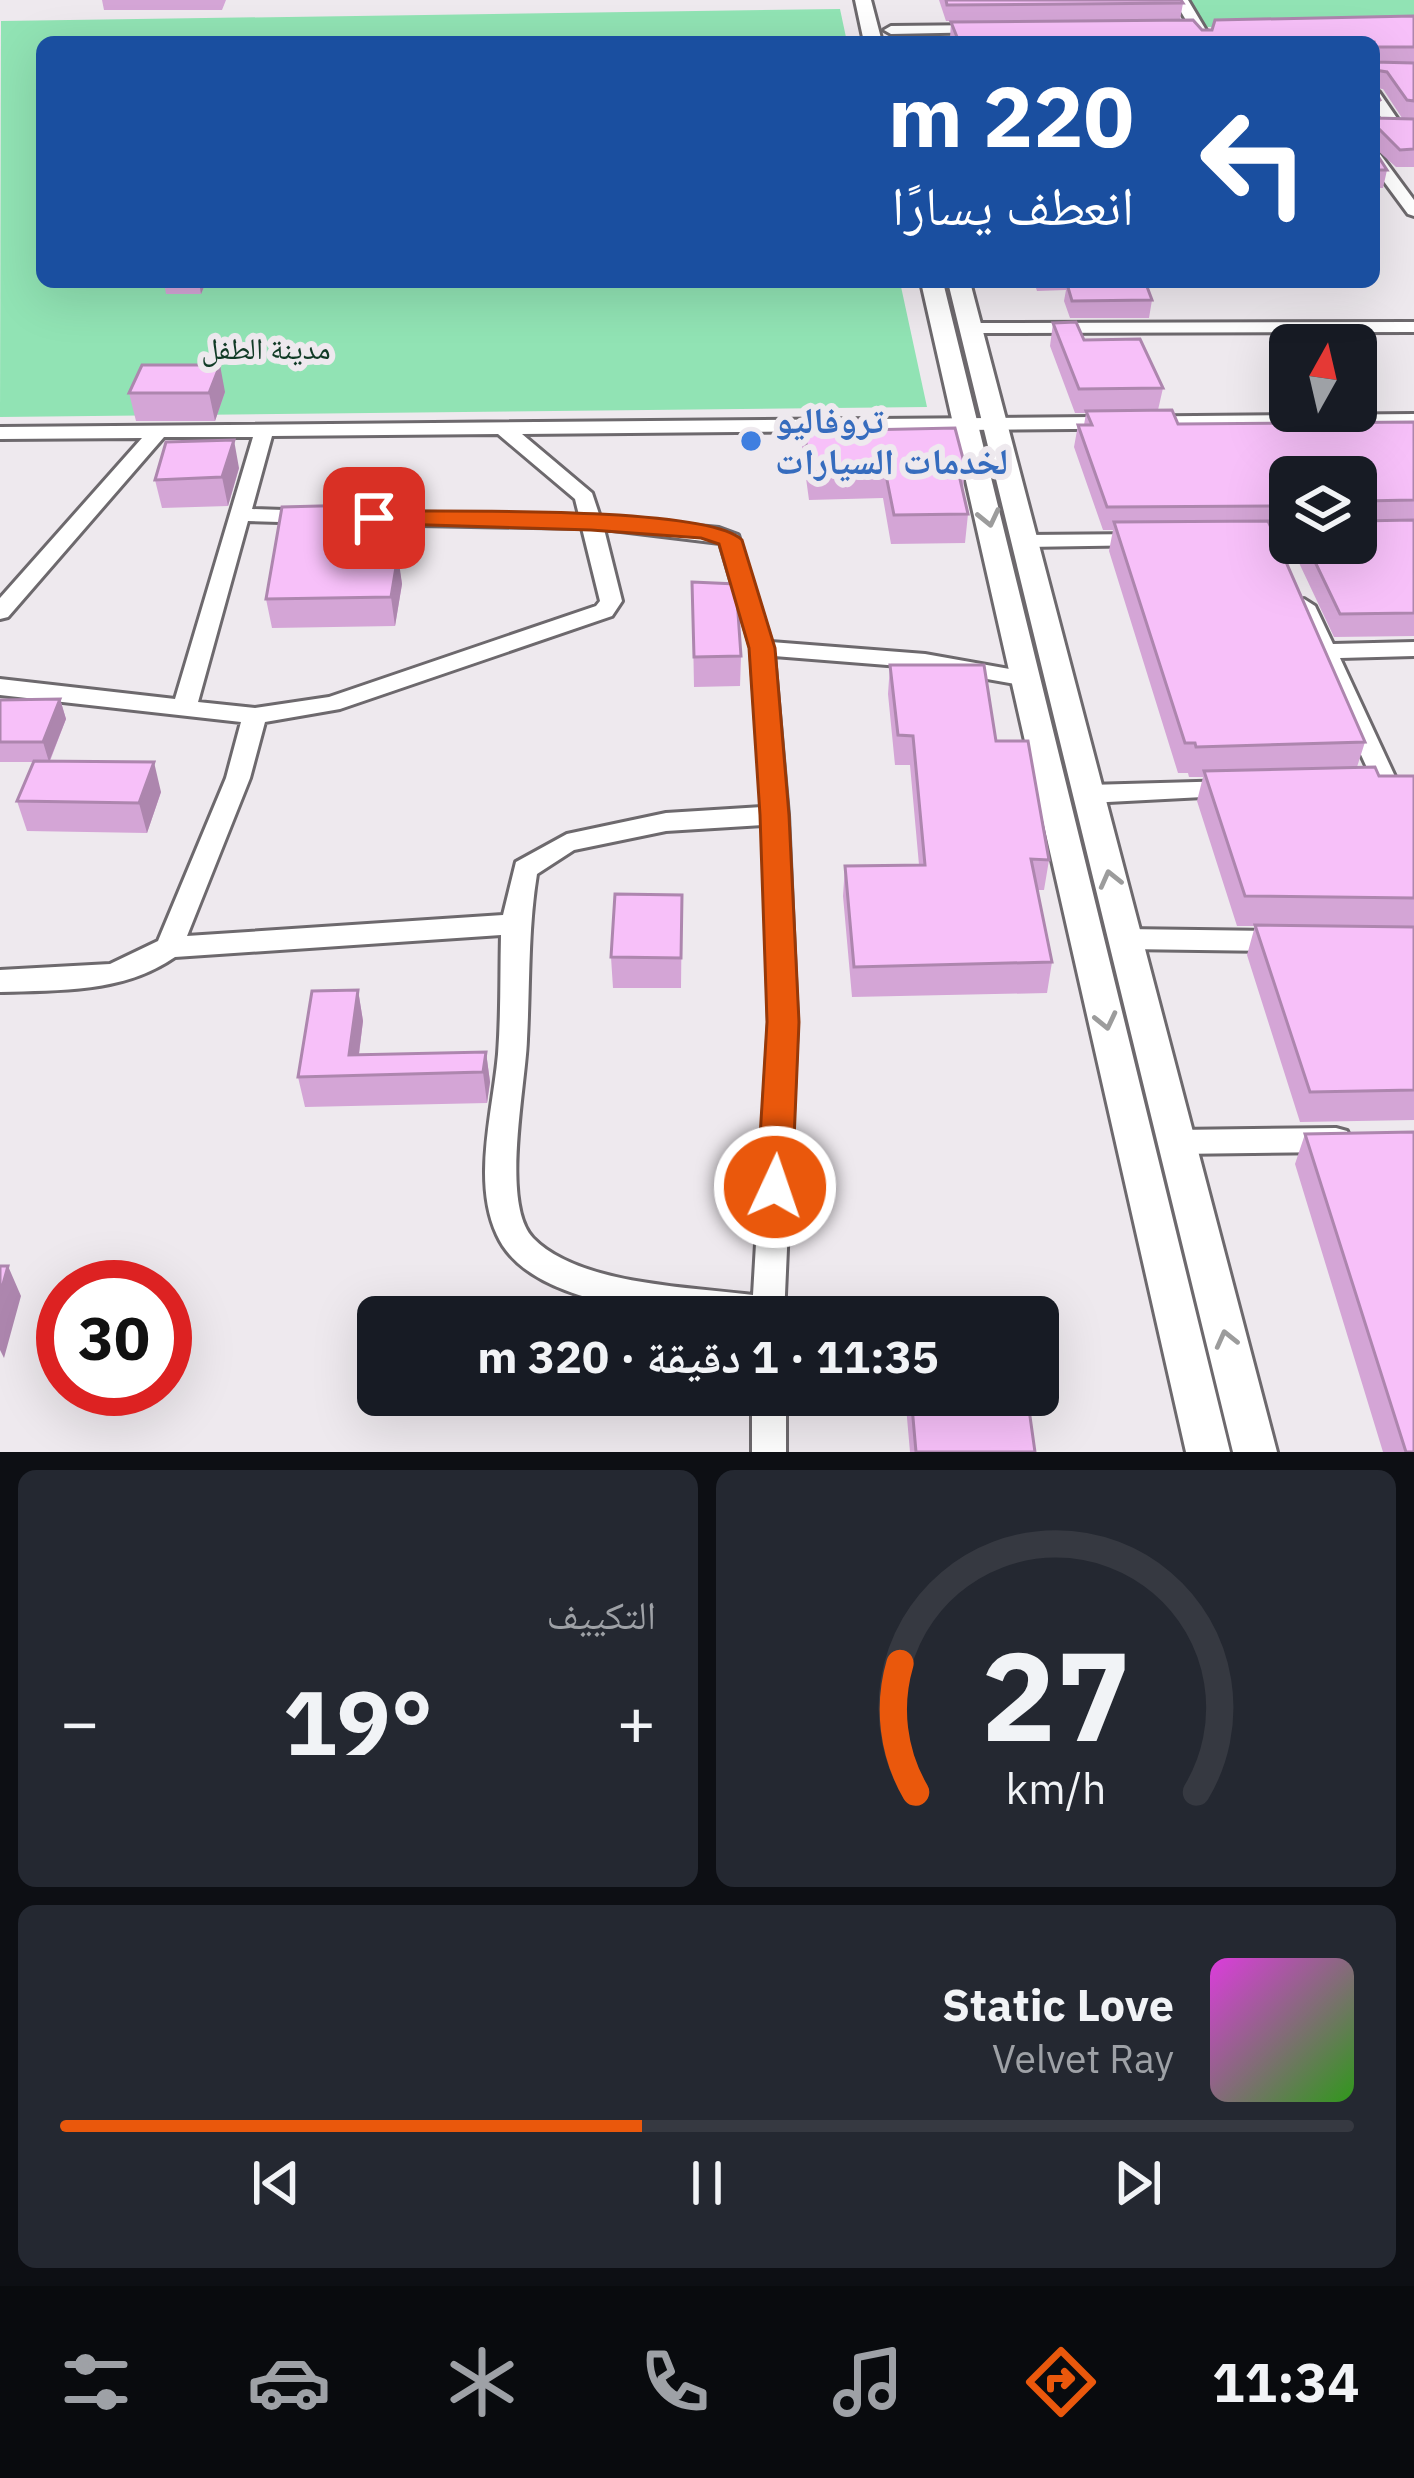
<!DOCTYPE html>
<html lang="ar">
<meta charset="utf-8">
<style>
body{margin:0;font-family:"IBM Plex Sans","Noto Naskh Arabic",sans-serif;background:#242831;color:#f1f3f6;direction:rtl;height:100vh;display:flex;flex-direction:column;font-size:45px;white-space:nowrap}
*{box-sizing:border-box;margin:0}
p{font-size:39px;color:#9ea1a6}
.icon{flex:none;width:66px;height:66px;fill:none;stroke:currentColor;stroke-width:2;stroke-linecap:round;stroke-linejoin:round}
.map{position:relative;height:1452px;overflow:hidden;direction:ltr}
.drawer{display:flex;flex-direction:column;gap:18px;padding:18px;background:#0d0f14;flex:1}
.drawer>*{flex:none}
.hud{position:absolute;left:36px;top:36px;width:1344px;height:252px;border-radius:18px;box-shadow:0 12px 48px #0002;direction:rtl;background:#1a4fa0;color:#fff;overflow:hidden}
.needle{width:78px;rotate:8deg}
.buttons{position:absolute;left:1269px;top:324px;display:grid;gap:24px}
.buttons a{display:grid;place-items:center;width:108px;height:108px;border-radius:18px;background:#171b24;box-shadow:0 12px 48px #0002;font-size:60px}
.speed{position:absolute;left:36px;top:1260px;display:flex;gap:24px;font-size:60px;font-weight:700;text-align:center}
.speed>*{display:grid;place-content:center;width:156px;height:156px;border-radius:50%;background:#171b24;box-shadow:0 12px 48px #0002;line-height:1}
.speed .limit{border:18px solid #d22;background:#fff;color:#111}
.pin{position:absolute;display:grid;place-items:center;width:102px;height:102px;color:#fff;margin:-51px;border-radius:24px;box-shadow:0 6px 18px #0006}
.me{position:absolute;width:132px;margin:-66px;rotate:3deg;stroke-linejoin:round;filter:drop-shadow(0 0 9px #0008)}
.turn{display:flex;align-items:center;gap:42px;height:252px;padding:0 48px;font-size:54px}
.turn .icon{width:156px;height:156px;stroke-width:2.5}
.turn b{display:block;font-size:84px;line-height:102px}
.big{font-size:90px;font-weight:700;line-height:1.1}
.drawer .tile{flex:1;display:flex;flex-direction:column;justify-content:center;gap:18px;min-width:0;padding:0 42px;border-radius:18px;background:#242831}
.drawer .dial{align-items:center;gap:0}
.dial svg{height:312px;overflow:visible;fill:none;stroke:#363941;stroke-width:7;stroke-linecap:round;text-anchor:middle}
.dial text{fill:#f1f3f6;stroke:none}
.song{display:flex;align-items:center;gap:36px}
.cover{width:144px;height:144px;border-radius:18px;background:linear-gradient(135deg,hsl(300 70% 55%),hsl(110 70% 35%))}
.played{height:12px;border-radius:6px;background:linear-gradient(90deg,#ea580c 45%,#363941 45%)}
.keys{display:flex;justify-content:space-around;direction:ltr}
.heat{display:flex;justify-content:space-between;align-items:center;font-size:66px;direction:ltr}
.drawer .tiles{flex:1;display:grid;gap:18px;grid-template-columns:1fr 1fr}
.tile:last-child{grid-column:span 2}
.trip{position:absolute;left:357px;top:1296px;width:702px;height:120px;border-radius:18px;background:#171b24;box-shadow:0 12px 48px #0002;font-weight:700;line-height:120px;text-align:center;direction:rtl}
.menu{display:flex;height:192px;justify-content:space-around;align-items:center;background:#090b0e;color:#9ea1a6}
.menu .icon{width:84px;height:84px}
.menu .current{color:#ea580c}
.menu b{font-size:54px;color:#f1f3f6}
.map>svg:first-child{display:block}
</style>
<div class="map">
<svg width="1414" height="1452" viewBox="0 0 1414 1452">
<rect width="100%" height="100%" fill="#eee9ee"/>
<path fill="#91e3b4" d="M1186 0H1414V25L1202 27Z
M840 9 847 42H42V282H900L927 407 0 417 1 21Z"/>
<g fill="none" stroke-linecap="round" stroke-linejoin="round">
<defs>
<path id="minor" d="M1174 0H1188L1213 42H1199Z
M984 25 989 26V32L891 34 884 30 891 26Z
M1374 91 1379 92 1403 127 1400 130 1387 127 1374 106Z
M1374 152 1380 154 1414 200V216L1408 214 1374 168Z
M1414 322V332L972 333 963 328 972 323Z
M1414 414V426L522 434 592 493 600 517 719 528 738 535 771 642 925 654 1026 672 1038 679 1026 686 925 668 774 656 788 815 797 1022 784 1317C710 1317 533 1316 497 1235 472 1181 493 1111 498 1054 501 1014 500 975 501 935L175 957C123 993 61 990 0 992V970L110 964 158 941 226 778 241 722 0 695V679L175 699 253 437H164L8 617 0 619V598L142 438 0 439V427ZM498 434 575 499 579 515 367 512 357 518 367 524 582 528 600 601 596 606 329 697 255 708 198 702 248 521 314 523 324 517 314 511 252 509 272 436ZM604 529 720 543 751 648 762 807 666 813 567 834 516 862 503 915 187 936 250 778 265 722 340 709 612 616 622 601ZM763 825 769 1022 753 1295C690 1287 579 1285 533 1238 500 1204 526 1084 527 1039 530 983 528 929 537 874L574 850 666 831Z
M1290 532V543H1296L1244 545 1233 539 1244 533Z
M1144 534 1152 535 1155 540 1152 545 1026 547 1015 541 1026 535Z
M1304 599 1315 606 1333 644 1414 642V656L1340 658 1398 783 1395 789 1386 791 1374 783 1293 606Z
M1232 781 1241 783 1244 789 1241 795 1089 803 1077 794 1089 785Z
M1125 929 1279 931 1289 934 1293 941 1289 948 1279 951 1125 949 1115 946 1111 939 1115 932Z
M1336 1128 1347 1131 1351 1140 1347 1149 1336 1152 1176 1154 1165 1151 1161 1142 1165 1133 1176 1130Z
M752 1395H786V1452H752Z"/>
<path id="tertiary" d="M855 0H871L882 42H864Z
M921 282H943L1230 1452H1186Z
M948 282H970L1277 1452H1233Z"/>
</defs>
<use href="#minor" stroke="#6d696d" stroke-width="6"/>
<use href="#tertiary" stroke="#6d696d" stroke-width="6"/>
<use href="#minor" fill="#fff" fill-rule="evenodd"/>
<use href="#tertiary" fill="#fff" fill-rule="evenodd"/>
</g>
<path fill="#d4a5d6" d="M102 0H226L222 10H104Z
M939 0H1181L1183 3 1180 20 946 21Z
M1414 16V119L1402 118 1383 89 1374 88V42H951L950 38 951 22 1202 30Z
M1376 118 1414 119V167H1396L1375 148Z
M1374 150 1387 170 1383 188H1374Z
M164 282H206L201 294H166Z
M1034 282H1082V284L1152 300 1149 318H1070L1064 301 1066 290 1037 291Z
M1053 323 1163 388 1158 410 1178 424 1414 422V636L1334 637 1292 548 1293 543H1356L1290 477V529H1271L1365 742 1357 767 1379 776H1414V1120L1300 1122 1247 955 1255 926H1237L1197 801 1203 777H1189L1188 773H1178L1109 551 1113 530H1103L1074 447 1078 425H1084L1086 413H1075L1050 346Z
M225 392 215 421H136L129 393Z
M803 422 862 430 965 466 963 490 968 514 965 543 891 544 883 498 809 500 802 449Z
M239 468 228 506 162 508 155 480Z
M396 504 400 532 397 555 402 584 395 626 272 628 266 599Z
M692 582 741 656 740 686 694 687Z
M890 665 996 741 1049 860 1044 890H1037L1052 962 1047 993 852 997 843 896 845 866 919 865 910 765H895L888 694Z
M60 699 66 719 50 761 161 792 147 833 27 831 17 801 33 762H0V700Z
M682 895 681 988H613L611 957Z
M358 990 363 1021 359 1055 486 1052 490 1082 487 1103 305 1107 298 1077Z
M1305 1134 1414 1452H1383L1295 1164Z
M905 1395H1027L1035 1452H910Z"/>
<path fill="#ad86ae" d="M199 282H206L201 294Z
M220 365 225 392 215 421 209 393Z
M234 440 239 468 228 506 222 477Z
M396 504 400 532 394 579 398 555 402 584 395 626 391 597 389 555Z
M60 699 66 719 49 762 43 742Z
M154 762 161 792 147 833 139 803Z
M358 990 363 1021 356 1076 349 1055Z
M486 1052 490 1082 487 1103 483 1072Z
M8 1266 21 1296 4 1358 0 1350V1295Z"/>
<path fill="#f7c0f9" stroke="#ad86ae" stroke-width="3" d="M946 0H1181L1183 3 947 5Z
M1414 16V47H1378L1375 62 1414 63V101L1407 100 1387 72 1375 70 1374 84V42H959L951 22 1193 20 1202 30H1212L1215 20Z
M1374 89 1380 100 1374 104Z
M1374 108 1375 118 1414 119V149L1400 150 1380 130 1374 134Z
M1374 150 1387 170H1374Z
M1067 284H1146L1152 300 1072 301Z
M1076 322 1084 340 1140 339 1163 388 1079 389 1053 323Z
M142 365H220L209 393H129Z
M1172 410 1178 424 1414 422V500L1362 501 1358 506 1359 521 1414 520V613L1340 614 1306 543H1356V477H1290V506L1107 507 1078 425H1092L1086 411Z
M860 420 862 430 955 428 965 466H957L968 514 894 515 885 470 810 471 803 422Z
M234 440 222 477 155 480 166 442Z
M396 504 389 555H398L391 597 266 599 282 507Z
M1268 521 1365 742 1196 747 1195 743H1185L1114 522Z
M692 582 736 584 741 656 694 657Z
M890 665H984L996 741H1028L1049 860 1031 859 1052 962 854 967 845 866 925 865 913 736 898 735Z
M60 699 43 742H0V700Z
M34 761 154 762 139 803 17 801Z
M1375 767 1379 776H1414V898L1245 896 1204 771Z
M615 894 682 895 681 958 611 957Z
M1255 925 1414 927V1090L1310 1092Z
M358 990 349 1055 486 1052 483 1072 298 1077 312 991Z
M1414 1132V1452H1406L1305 1134Z
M0 1266H8L0 1295Z
M911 1395H1027L1035 1452H916Z"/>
<defs><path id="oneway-chevron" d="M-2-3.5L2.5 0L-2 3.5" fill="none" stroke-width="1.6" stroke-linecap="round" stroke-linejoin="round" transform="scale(3)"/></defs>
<g stroke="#9c9c9c">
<use href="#oneway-chevron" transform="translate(989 518) rotate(77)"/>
<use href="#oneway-chevron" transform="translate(1110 879) rotate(-104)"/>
<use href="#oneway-chevron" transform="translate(1106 1021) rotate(77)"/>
<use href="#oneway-chevron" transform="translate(1226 1339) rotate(-104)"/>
</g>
<path fill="#ea580c" stroke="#983908" stroke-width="3" d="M374 511C437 512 706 505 742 540L775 648 789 815 799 1022 792 1187 787 1197 775 1202 762 1197 757 1187 767 1022 760 815 749 648 719 544 701 538 591 530 365 523 362 518Z"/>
<circle fill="#3f7fe0" stroke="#eee9ee" stroke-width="4.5" cx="751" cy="441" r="12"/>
<g text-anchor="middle" stroke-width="12" stroke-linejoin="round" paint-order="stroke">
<g font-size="30" fill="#113b26" stroke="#eee9ee">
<text x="266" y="359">مدينة الطفل</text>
</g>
<g font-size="36" font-weight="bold" fill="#366cbe" stroke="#eee9ee" text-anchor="start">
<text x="775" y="433">تروفاليو<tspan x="775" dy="41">لخدمات السيارات</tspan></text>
</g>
</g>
</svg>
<div class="buttons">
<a><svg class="needle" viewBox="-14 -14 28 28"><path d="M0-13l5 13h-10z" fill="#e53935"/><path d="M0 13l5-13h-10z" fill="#9ea1a6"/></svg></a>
<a><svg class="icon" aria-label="layers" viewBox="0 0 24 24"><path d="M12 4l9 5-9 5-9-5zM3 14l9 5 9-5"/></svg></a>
</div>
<div class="speed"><div class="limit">30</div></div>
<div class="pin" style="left:374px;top:518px;background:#d93025"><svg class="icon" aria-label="arrive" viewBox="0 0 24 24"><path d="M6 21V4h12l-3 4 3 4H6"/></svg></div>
<svg class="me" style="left:775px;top:1187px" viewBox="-20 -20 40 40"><circle r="17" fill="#ea580c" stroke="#fff" stroke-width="3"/><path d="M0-11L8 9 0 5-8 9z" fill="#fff"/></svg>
<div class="trip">11:35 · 1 دقيقة · 320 m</div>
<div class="hud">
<div class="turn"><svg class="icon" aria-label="left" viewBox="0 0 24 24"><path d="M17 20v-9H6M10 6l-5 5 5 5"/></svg><div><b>220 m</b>انعطف يسارًا</div></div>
</div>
</div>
<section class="drawer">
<div class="tiles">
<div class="tile dial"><svg viewBox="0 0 100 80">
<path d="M14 69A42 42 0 1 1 86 69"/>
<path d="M14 69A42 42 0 0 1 10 36" stroke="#ea580c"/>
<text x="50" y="56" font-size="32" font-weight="700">27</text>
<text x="50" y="72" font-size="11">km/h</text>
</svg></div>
<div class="tile"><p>التكييف</p>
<div class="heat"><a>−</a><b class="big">19°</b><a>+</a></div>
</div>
<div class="tile">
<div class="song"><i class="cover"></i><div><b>Static Love</b><p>Velvet Ray</p></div></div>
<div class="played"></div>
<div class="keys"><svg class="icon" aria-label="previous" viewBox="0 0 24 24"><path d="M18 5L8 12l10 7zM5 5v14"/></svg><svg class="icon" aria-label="pause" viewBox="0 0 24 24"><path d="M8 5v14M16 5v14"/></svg><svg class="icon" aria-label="next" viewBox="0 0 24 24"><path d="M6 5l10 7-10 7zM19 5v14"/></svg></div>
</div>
</div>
</section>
<nav class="menu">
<b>11:34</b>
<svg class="icon current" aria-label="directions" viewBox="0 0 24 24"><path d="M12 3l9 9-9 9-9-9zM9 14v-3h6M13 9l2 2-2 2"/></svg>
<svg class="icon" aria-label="music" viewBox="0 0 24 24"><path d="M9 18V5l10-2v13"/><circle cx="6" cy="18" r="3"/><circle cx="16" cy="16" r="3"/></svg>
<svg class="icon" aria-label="phone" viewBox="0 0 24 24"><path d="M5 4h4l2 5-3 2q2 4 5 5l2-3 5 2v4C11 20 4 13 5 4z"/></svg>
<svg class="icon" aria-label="climate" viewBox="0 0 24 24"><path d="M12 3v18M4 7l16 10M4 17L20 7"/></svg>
<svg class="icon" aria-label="car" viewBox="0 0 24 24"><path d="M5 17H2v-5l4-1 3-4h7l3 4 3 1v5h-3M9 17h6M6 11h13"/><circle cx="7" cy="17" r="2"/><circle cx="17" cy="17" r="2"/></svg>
<svg class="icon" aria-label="filters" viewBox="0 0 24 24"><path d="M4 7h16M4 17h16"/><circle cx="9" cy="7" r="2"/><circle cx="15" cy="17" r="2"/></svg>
</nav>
